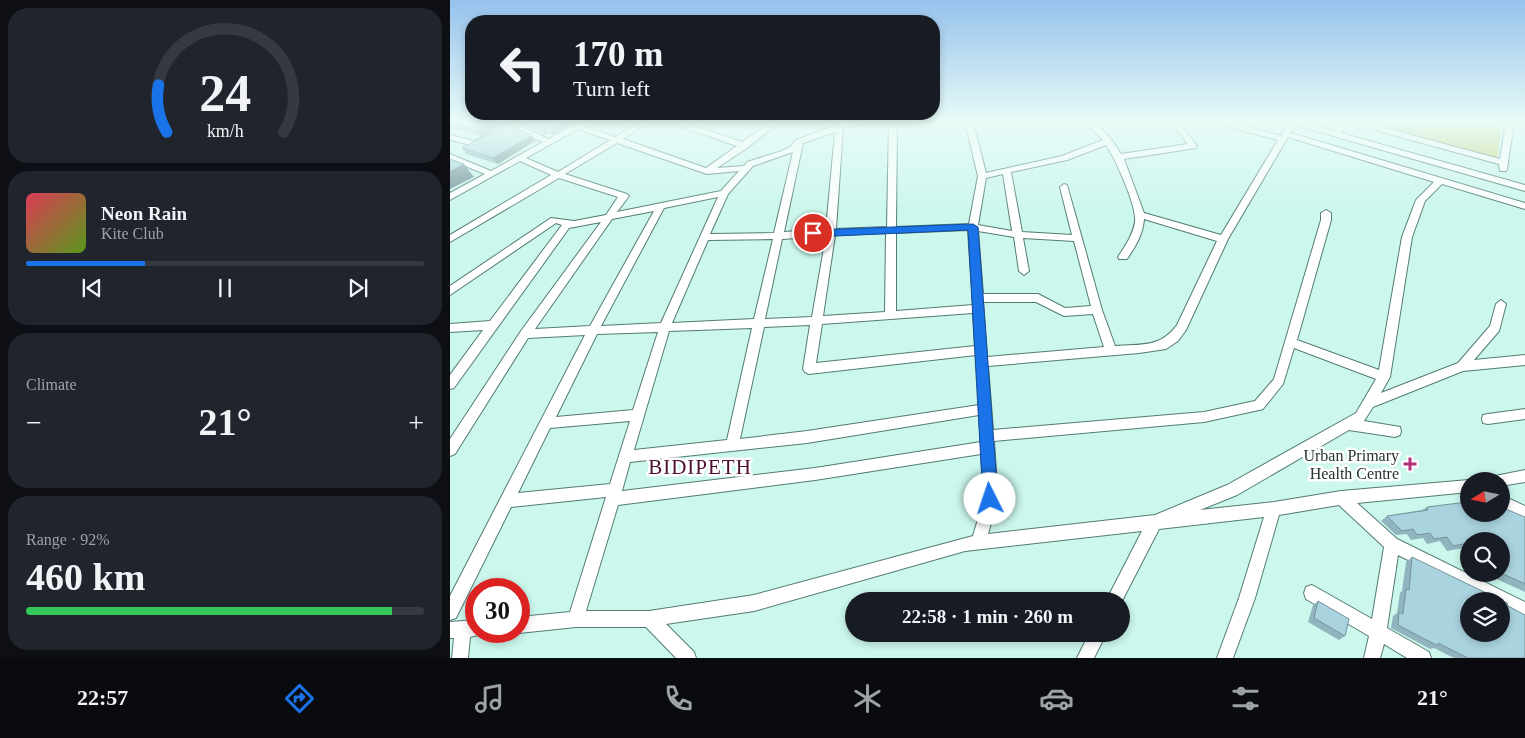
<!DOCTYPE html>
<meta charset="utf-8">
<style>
body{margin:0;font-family:Georgia,serif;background:#20242c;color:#f1f3f6;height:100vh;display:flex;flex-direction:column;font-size:19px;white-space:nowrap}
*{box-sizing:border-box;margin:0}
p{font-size:16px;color:#9ea1a6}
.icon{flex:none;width:28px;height:28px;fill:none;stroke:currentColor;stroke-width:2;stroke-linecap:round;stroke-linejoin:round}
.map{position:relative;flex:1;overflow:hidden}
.drawer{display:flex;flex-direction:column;gap:8px;padding:8px;background:#0d0f14;width:450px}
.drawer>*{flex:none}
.guide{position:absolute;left:15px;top:15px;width:475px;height:105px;border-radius:20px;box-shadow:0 2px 8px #0003;background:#171b24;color:#f1f3f6;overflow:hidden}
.needle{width:32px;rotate:260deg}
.tools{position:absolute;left:1010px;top:472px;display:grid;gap:10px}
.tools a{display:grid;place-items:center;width:50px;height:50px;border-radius:50%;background:#171b24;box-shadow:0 2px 8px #0003;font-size:25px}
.speed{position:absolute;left:15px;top:578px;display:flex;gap:10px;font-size:25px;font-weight:700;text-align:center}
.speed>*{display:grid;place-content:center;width:65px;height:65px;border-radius:50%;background:#171b24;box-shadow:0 2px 8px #0003;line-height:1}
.speed .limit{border:8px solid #d22;background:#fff;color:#111}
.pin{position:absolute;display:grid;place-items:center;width:42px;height:42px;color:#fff;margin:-21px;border:2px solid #fff;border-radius:50%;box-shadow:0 1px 5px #0007}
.me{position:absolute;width:55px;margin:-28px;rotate:356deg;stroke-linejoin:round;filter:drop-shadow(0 0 4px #0008)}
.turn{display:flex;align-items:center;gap:18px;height:105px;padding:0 25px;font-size:22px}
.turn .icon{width:65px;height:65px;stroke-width:2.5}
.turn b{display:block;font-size:35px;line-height:42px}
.big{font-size:38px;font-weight:800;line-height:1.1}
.drawer .widget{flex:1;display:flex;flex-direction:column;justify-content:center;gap:8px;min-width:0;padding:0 18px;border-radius:20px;background:#20242c}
.drawer .dial{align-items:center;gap:0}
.dial svg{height:130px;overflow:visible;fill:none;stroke:#363941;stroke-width:7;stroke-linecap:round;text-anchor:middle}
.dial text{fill:#f1f3f6;stroke:none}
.song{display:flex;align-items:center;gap:15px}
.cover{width:60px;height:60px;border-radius:8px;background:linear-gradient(135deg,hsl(350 70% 55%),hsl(90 70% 35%))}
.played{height:5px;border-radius:2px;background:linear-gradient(90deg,#1a73e8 30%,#363941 30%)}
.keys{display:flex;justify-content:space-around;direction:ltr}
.heat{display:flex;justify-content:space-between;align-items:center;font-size:28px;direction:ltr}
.charge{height:8px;border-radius:4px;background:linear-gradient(90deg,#34c759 92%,#363941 0)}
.trip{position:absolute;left:395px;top:592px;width:285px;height:50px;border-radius:25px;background:#171b24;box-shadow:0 2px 8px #0003;font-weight:800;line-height:50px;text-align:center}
.tabs{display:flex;height:80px;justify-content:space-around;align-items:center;background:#090b0e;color:#9ea1a6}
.tabs .icon{width:35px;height:35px}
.tabs .current{color:#1a73e8}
.tabs b{font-size:22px;color:#f1f3f6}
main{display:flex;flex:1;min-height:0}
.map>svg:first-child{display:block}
</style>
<main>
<section class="drawer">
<div class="widget dial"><svg viewBox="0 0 100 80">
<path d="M14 69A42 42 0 1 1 86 69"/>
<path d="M14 69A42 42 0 0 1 9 40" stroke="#1a73e8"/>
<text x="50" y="56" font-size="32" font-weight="700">24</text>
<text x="50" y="72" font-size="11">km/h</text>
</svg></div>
<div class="widget">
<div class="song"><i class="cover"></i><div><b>Neon Rain</b><p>Kite Club</p></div></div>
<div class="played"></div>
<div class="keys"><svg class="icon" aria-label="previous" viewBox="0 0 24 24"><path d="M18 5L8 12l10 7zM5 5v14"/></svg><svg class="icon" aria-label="pause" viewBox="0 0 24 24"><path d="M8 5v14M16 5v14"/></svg><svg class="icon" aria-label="next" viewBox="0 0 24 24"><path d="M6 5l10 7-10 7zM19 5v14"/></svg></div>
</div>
<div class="widget"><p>Climate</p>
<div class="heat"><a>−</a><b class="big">21°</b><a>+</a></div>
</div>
<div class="widget"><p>Range · 92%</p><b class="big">460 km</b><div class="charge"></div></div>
</section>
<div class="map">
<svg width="1075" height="658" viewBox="0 0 1075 658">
<rect width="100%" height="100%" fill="#cbf7ed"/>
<path fill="#cbd379" d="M941 122H1053L1047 159 938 129Z"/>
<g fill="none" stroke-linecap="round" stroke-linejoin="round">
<defs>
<path id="minor" d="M64 122H74L68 126 99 139 129 122H139L134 126 165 137 190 122H199L173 139 256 168 287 146 223 124 222 122H233L292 142 321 122H330L297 148 267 168 294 166 297 162 332 151 340 147 346 140 386 125V122H420L416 124 393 128 386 229 437 227 439 122H447L446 227 519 224 528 176 515 122H523L536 173 612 156 653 140 635 122 645 123 666 122 665 124 649 127 661 139 671 154 738 144 721 122H729L747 146 746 148 674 159 694 213 771 235 828 140 767 124 766 122H791L789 124 831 136 839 122H852L884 131 888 122H896L891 133 1075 185V191L845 125 841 133 1075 203V209L992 184 975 201 962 237 940 377 931 393 1008 363 1040 326 1046 304 1051 300 1056 304 1049 331 1024 360 1075 355V365L1013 371 923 407 914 421 950 427 951 431 950 435 945 437 899 430 787 495 750 510 824 502 891 491 1019 480 1023 481H1019V492L907 503 947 539 1075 602V618L1051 607V601H1041L948 555 937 628 979 652 981 658H957L934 644 930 658H914L919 636 856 599 854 593 856 587 862 585 922 619 934 547 889 505 829 515 805 598 783 658H767L789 598 814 517 709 529 671 603V601H656L692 531 515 551 304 611 216 624 244 652 246 658H226L196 627H126L69 633 65 631H69V617L120 612 156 497 61 507 6 618 0 620V596L135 335 78 338 5 454 0 456V439L71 331 151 222 119 228 4 388 0 389V375L33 330 0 332V324L40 321 112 225 106 223 0 295V286L101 218 124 221 156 215 168 197 109 178 0 242V235L101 175 70 161 0 200V193L35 174 0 160V154L41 171 93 142 62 129 25 146 0 140V135L24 141ZM128 129 160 140 108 172 76 158ZM385 132 376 229 334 232 353 143ZM838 137 984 182 966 200 952 237 929 370 847 340 881 220V213L876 210 871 213V220L824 379 805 401 754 412 543 430 538 366 689 353 716 349 728 341 736 330 778 239ZM167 143 257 174 289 171 271 191 167 212 179 196 177 194 115 174ZM656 145C665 158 687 206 685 222 683 235 675 246 668 257L669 259H677C685 247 693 235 694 219L767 241 727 325C710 348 691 344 665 346L652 310 617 185 614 184 610 187 622 235 572 232 561 172 617 160ZM343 152 324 233 260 234 278 194 303 166ZM553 174 562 231 528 225 536 178ZM268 197 211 323 151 326 214 208ZM204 211 140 326 85 329 162 219ZM518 230 523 305 446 311V233ZM528 231 564 237 569 271 574 275 579 271 573 238 624 241 641 306 615 308 588 294H533ZM436 233 435 312 373 316 385 235ZM376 236 362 317 315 319 332 239ZM323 239 304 319 222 323 258 240ZM533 302H586L614 316 643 314 654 347 537 357ZM523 313 525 346 366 363 372 324ZM360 325 353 369 355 372 359 374 526 355 529 405 357 431 290 439 314 327ZM302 328 277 440 184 450 219 331ZM208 332 183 410 106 417 147 334ZM844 348 926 379 906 413 777 485 705 515 538 534 548 499 544 441 754 422 809 410 813 409 833 384ZM529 415 531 442 365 468 172 491 180 462 357 443ZM180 421 160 484 68 493 100 428ZM531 454 534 499 523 536 304 595 199 611H136L168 505 365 480Z
M930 122H938L935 128 1050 159 1056 122H1064L1057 169 1056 171H1050L1049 164 928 131 927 129Z
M1070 122H1075V124H1071Z
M1075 409V419L1038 424 1033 423 1032 419 1033 415 1038 414Z
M1075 470V482L1051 486V481H1038L1040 477Z
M1051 495 1075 506V520L1051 509Z
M26 620V631H33L32 634 20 637 18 658H2L4 638H0V622Z
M639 634H656L644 658H627Z"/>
</defs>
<use href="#minor" stroke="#537b74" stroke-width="2"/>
<use href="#minor" fill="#fff" fill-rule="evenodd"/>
</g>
<path fill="#91b5bf" d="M0 122H60L31 136 0 127Z
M69 122H125L103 135 98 133 95 135 72 126Z
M85 141 48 164 16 154 12 148Z
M977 507 1019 514H1051L1075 517V592L1036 574H1051V541H1019V547L997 551 990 541 977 544 973 538 961 540 957 534 946 535 931 521 937 516 972 510Z
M962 557 1075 658H1004L984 648 980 649 941 628 943 616 947 613 950 593 952 591 956 562Z
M868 601 895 636 889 640 858 622 863 605Z"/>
<path fill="#76949b" d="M44 122H60L31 136 27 130Z
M111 122H125L103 135 99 129Z
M95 127 98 133 95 135 91 129Z
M82 135 85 141 48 164 43 158Z
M14 164 24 177 0 189V172Z"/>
<path fill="#a9d3de" stroke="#76949b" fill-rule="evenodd" d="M0 122H44L27 130Z
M73 122H111L99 129 95 127 91 129Z
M58 125 82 135 43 158 12 148Z
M0 159 14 164 0 172Z
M1017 502 1019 504V514H1026L1032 522V514H1051V507L1075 517V584L1051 573V541H1040L1041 540 1031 541H1019V543L1003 546 997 537 984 539 980 533 967 535 963 529 952 531 937 516 978 510 977 507Z
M962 557 1057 603 1058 606 1075 615V658H1018L988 643V646L948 625 949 612 953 614 956 589 959 590ZM1019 601H1051V634H1019Z
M868 601 899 619 895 636 864 618Z"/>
<linearGradient id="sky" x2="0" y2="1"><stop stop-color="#96c2ed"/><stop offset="0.57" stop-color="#e8fbf7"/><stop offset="1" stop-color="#e8fbf7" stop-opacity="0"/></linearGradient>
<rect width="1075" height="214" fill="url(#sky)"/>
<path fill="#1a73e8" stroke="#114b97" d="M523 224 528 227 548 499 546 504 540 506 535 504 533 499 518 230 363 237 358 233 363 230Z"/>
<path fill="#b43178" stroke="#fff" stroke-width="2" d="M957.5 456.5h5v5h5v5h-5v5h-5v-5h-5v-5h5z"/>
<g text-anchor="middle" stroke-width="5" stroke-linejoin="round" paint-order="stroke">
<g font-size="16" fill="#223330" stroke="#fff" text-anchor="end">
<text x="949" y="461">Urban Primary<tspan x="949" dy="18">Health Centre</tspan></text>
</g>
<g font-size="21" letter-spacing="1" fill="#4f1032" stroke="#fff">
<text x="250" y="474">BIDIPETH</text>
</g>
</g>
</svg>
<div class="tools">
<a><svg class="needle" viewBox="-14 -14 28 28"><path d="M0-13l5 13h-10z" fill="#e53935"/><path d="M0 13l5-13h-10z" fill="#9ea1a6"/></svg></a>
<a><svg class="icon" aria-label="search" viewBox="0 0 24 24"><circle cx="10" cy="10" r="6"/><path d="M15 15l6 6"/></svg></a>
<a><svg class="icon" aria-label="layers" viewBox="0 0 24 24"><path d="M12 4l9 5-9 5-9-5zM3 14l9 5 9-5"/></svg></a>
</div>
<div class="speed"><div class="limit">30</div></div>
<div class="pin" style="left:363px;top:233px;background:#d93025"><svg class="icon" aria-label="arrive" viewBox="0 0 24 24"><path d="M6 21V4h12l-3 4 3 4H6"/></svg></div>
<svg class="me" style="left:540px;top:499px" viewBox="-20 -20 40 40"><circle r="19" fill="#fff"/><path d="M0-13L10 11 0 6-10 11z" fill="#1a73e8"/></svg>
<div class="trip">22:58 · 1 min · 260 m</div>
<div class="guide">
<div class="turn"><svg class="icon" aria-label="left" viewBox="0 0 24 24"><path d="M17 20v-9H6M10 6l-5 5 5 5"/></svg><div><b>170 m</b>Turn left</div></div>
</div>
</div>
</main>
<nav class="tabs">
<b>22:57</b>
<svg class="icon current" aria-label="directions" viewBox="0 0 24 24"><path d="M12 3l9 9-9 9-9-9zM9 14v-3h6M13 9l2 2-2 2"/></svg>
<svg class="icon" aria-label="music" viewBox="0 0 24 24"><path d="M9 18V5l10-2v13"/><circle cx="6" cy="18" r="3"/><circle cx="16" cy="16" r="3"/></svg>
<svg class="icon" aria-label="phone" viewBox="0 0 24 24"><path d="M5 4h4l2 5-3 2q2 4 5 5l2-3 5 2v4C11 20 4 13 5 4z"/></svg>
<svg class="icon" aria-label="climate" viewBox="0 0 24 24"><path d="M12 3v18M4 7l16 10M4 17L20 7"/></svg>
<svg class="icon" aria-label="car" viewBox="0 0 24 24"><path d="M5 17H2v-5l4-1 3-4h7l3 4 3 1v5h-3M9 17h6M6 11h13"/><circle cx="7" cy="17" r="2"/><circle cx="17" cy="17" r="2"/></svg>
<svg class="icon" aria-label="filters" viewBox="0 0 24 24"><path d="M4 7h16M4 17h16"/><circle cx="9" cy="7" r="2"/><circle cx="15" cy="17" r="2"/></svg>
<b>21°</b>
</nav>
